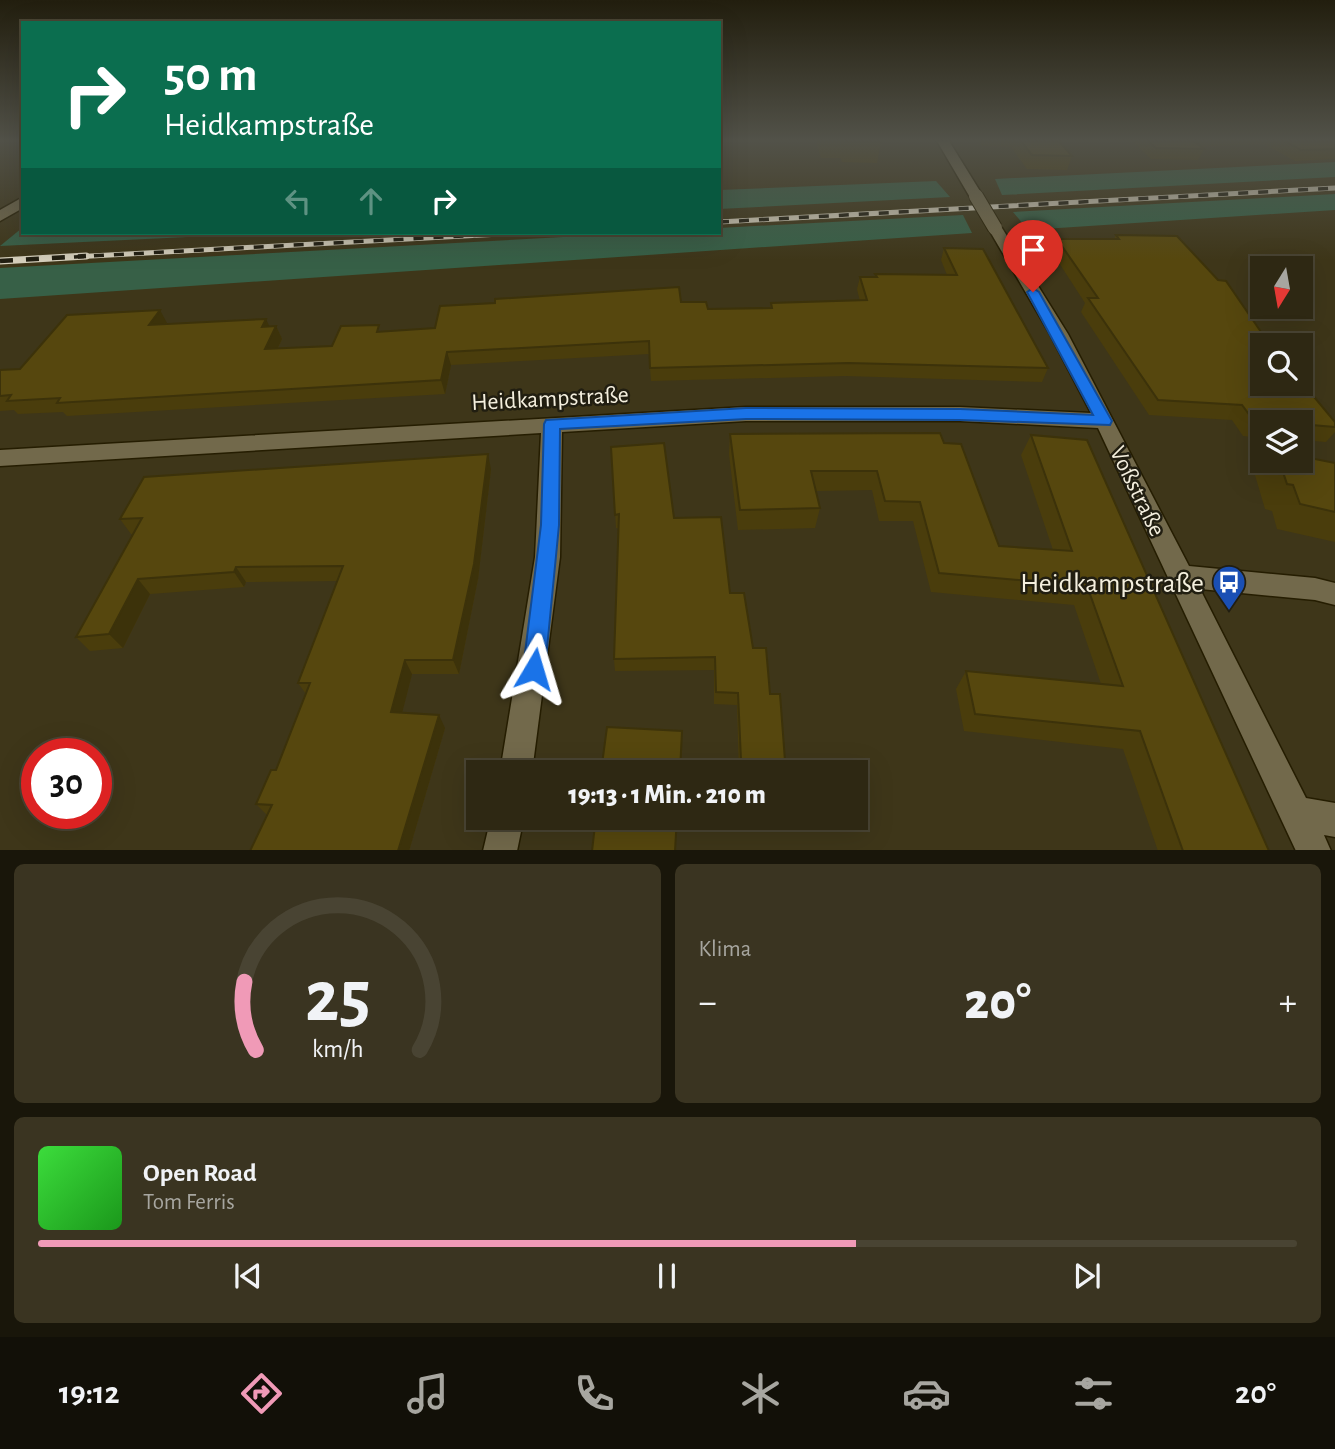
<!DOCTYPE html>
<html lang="de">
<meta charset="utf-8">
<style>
body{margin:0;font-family:"Alegreya Sans",sans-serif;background:#3a3421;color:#f1f3f6;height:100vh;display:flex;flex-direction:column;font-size:26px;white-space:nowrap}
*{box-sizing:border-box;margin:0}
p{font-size:23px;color:#a7a6a0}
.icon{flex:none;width:38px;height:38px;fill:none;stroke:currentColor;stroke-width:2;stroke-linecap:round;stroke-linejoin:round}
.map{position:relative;height:850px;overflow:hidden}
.sheet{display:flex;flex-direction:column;gap:14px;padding:14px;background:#19160a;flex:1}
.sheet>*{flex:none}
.banner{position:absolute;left:21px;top:21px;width:700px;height:214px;border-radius:0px;box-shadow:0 7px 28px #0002,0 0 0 2px #494433;background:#0b6e4f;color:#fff;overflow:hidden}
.needle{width:46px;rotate:191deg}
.fabs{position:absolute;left:1250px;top:256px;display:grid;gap:14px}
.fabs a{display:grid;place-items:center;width:63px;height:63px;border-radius:0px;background:#2e2813;box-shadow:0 7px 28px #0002,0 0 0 2px #494433;font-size:35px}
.speed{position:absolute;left:21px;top:738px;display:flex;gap:14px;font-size:35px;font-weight:700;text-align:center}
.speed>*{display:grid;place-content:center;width:91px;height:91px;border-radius:50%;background:#2e2813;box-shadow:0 7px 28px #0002,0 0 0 2px #494433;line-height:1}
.speed .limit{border:10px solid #d22;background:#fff;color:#111}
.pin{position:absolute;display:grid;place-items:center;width:60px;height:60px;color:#fff;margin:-72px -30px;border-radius:50% 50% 50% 0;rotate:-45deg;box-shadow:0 0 7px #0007}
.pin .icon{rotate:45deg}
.me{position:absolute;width:77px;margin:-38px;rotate:7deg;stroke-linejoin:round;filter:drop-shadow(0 0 5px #0008)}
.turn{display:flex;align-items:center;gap:24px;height:147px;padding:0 28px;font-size:32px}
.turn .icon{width:91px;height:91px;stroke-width:2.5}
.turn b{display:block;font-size:49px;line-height:60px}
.lanes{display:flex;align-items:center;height:66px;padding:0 28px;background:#0003;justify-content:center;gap:35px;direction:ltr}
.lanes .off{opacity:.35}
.big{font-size:52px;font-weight:800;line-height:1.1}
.sheet .card{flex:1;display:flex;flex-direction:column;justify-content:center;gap:10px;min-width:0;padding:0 24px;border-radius:10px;background:#3a3421}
.sheet .dial{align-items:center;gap:0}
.dial svg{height:182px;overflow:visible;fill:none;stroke:#494433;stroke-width:7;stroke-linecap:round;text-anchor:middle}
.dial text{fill:#f1f3f6;stroke:none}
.song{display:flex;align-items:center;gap:21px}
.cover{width:84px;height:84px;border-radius:10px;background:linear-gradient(135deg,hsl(120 70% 55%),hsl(120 70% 35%))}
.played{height:7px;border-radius:4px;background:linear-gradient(90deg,#f09ab7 65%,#494433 65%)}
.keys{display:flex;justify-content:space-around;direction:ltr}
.heat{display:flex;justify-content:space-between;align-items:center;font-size:38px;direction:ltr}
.sheet .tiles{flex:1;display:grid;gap:14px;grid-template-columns:1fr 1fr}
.card:last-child{grid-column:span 2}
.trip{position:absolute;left:466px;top:760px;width:402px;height:70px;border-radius:0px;background:#2e2813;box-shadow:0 7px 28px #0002,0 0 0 2px #494433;font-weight:800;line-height:70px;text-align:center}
.menu{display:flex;height:112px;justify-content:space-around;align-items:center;background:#121008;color:#a7a6a0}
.menu .icon{width:49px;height:49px}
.menu .selected{color:#f09ab7}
.menu b{font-size:32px;color:#f1f3f6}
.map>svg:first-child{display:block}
</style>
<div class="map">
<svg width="1335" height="851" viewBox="0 0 1335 851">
<rect width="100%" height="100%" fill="#3e3619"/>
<path fill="#376047" d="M1335 162V177L1002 195 995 179Z
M936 181 950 197 719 209V190Z
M1335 194V210L1028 230 1013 212Z
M963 215 972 233 0 299V268L636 233H719V228Z
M22 228 23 233H270L0 246Z"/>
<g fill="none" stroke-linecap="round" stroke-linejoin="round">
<defs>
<path id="minor" d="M937 141H949L983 196 981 199H971Z
M23 197V208L0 221V210Z
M995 224 1002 228 1068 334 1189 566 1315 578 1335 583V605L1315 600 1200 589 1306 798 1335 803V837L1324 835 1331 851H1296L1098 428 960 421H746L562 432 560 557 532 772H500L535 557 541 433 0 466V450L746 407H960L1091 413 1050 334 988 228Z
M491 817H524L517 851H483Z"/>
</defs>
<use href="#minor" stroke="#251d01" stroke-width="3"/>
<use href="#minor" fill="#72694b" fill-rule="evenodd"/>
<defs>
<path id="rail-far1" d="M719 222 1335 188
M54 258 518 233"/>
<path id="rail" d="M0 261 86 256"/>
</defs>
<use href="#rail-far1" stroke="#d5cfbc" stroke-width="5"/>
<use href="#rail" stroke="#d5cfbc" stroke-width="7"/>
<use href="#rail-far1" stroke="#211e11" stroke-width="3.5" stroke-dasharray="10" stroke-linecap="butt"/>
<use href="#rail" stroke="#211e11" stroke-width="4.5" stroke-dasharray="13" stroke-linecap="butt"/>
<defs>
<path id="minor-bridge" d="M976 196 995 228"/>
</defs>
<use href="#minor-bridge" stroke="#251d01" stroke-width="16" stroke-linecap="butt"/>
<use href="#minor-bridge" stroke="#72694b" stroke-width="14"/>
</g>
<path fill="#4a3d0c" d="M816 141H881V142L877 163 842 162 841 158H821Z
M978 141H1059L1072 156 1067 170 1027 169 1011 147 982 146Z
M1132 141H1335V159L1295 161 1264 144 1201 147 1204 149 1198 160 1151 159Z
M1116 235 1261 332 1335 422V432L1326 442 1300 440V422H1262V438L1243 436 1232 420 1149 415 1081 312 1085 303 1052 252 1057 239H1114Z
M944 248 1048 368 1042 382 845 376 651 381 649 354 451 365 445 394 67 416 63 412 18 414 14 410 0 411V370L20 369 167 323 166 324 276 326 282 339 278 348 332 346 381 331 435 328 681 302 708 309 770 308 771 303 860 301 857 289 860 277H875V274L947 275 941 260Z
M730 434 944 443 999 546 1053 550 1021 455 1031 435 1269 851H1158L1123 749 964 731 956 689 966 671 1101 684 1074 605 931 592 913 521H879L872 490 816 491 820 508 815 528 738 530 729 454Z
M611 447 674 518 730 593 753 648 770 694 785 761 782 772 739 771 737 705 714 704V670L615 671 614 659 618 528H616Z
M1267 460H1300L1335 463V542L1277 529 1272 511 1265 509 1255 475Z
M491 469 478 579 459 674H412L402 712 445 728 409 851H250L267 815 256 804 276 770 306 694 298 683 337 581 246 582 244 587 150 594 123 648 90 651 76 637 133 534H131L120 519Z"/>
<path fill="#3c320a" d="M160 310 167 323 156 338 149 325Z
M266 319 272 332 262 327Z
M276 326 282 339 271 362 265 349Z
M447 352 451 365 445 394 441 380Z
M488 454 491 469 478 579 459 674 453 660Z
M236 567 246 582 244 587 234 572Z
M138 579 150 594 123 648 109 634Z
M405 660 412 674 399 725 391 712Z
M439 715 445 728 409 851H398Z"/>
<path fill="#56470e" stroke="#3c320a" stroke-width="2" d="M846 141H881V142H846Z
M1021 141H1059L1072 156 1032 155Z
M1148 141H1194L1204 149 1156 148Z
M1285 141H1335V149L1301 150Z
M1116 235 1177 236 1218 280 1226 281 1261 332 1271 345H1262V383H1300V380L1335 422V427L1300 424V422L1254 421 1242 405 1158 400 1088 298H1098L1057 239H1119Z
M944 248 983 249 1048 368 848 363 650 368 649 341 447 352 441 380 57 403 60 398 7 401 11 395 0 396V370L20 369 67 315 160 310 149 325 266 319 262 327 276 326 265 349 332 346 341 326 379 325 377 332 435 328 440 306 495 303V299L679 287 681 302H706L708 309 772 308 771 303 867 300 860 277H877L875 274 957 275Z
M940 433 944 443 961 444 999 546 1072 551 1031 435 1087 440 1269 851H1183L1140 731 975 714 966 671 1123 686 1087 586 939 573 920 502 885 501 877 471H811L820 508 740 510 730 434Z
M664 443 674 518 721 517 730 593H744L753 648H766L770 694H780L785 761 741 760 738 693 716 692 715 657 614 659 619 514 615 515 611 447Z
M488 454 474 564 453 660H405L391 712 439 715 398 851H250L272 805 256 804 271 770H276L310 683H298L343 566 236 567 234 572 138 579 109 634 76 637 142 518 120 519 144 477Z
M1300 456 1335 463V512L1300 504 1293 485 1287 484 1279 460H1300Z
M607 727 682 731 680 772H601Z
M596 817H677L675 851H592Z"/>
<linearGradient id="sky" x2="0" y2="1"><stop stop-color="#221e0e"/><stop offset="0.54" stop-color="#525249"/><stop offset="1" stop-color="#525249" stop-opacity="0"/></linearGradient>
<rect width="1335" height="260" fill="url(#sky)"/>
<path fill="#1a73e8" stroke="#114b97" stroke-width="2" d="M1033 288 1039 292 1112 421 1110 425 960 420 746 419 560 429 559 525 545 669 542 676 534 679 526 676 523 669 541 525 544 424 546 420 746 408 960 409 1093 415 1027 292Z"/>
<defs>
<symbol id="bus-pin" viewBox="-11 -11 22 30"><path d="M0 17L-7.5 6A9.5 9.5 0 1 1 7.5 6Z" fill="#1a4fb4" stroke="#211e11"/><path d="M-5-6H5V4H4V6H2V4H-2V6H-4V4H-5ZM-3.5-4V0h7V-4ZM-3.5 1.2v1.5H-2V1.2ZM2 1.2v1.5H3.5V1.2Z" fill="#fff"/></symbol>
</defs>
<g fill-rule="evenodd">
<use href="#bus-pin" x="1210" y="563" width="38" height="52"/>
</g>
<g text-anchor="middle" stroke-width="5" stroke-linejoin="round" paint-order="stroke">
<g font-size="24" fill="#f4efde" stroke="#211e11">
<text transform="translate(550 398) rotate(-3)" y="8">Heidkampstraße</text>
<text transform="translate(1138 491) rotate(64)" y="8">Voßstraße</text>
</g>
<g font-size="28" fill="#f4efde" stroke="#211e11" text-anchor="end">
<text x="1204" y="592">Heidkampstraße</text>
</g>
</g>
</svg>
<div class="fabs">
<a><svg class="needle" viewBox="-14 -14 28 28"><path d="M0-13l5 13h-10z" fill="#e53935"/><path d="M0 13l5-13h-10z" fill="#a7a6a0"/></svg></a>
<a><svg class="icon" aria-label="search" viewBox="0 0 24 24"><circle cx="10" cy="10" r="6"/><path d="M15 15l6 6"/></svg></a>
<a><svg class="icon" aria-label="layers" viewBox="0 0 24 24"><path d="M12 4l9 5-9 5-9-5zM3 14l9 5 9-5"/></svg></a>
</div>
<div class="speed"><div class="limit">30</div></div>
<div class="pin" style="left:1033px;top:292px;background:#d93025"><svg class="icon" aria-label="arrive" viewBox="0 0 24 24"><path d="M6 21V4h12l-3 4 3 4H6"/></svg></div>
<svg class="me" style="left:534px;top:669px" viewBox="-20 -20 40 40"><path d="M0-17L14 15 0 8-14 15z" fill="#1a73e8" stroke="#fff" stroke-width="4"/></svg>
<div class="trip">19:13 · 1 Min. · 210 m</div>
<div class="banner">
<div class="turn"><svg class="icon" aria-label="right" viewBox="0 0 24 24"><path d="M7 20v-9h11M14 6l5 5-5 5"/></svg><div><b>50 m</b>Heidkampstraße</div></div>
<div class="lanes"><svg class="icon off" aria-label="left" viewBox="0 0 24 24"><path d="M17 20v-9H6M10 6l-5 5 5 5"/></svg><svg class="icon off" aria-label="ahead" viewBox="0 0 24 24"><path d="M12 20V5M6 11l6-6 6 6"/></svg><svg class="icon" aria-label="right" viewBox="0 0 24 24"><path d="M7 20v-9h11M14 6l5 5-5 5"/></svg></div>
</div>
</div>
<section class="sheet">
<div class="tiles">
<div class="card dial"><svg viewBox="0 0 100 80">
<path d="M14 69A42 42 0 1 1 86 69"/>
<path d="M14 69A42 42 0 0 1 9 39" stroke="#f09ab7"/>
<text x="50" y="56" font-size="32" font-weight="700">25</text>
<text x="50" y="72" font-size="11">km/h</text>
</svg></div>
<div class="card"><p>Klima</p>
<div class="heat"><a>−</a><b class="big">20°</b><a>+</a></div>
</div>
<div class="card">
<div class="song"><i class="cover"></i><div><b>Open Road</b><p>Tom Ferris</p></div></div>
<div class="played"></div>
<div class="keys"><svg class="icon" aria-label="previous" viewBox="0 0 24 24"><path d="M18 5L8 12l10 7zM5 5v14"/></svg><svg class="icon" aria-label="pause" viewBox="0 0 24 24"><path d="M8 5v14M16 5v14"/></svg><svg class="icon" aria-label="next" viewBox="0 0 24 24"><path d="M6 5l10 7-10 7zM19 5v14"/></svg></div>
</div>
</div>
</section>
<nav class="menu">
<b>19:12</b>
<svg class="icon selected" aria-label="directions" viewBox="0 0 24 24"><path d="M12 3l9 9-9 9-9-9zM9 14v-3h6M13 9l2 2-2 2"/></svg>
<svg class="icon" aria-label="music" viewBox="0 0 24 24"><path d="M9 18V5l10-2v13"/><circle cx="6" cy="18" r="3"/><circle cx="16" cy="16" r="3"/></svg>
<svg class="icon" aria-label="phone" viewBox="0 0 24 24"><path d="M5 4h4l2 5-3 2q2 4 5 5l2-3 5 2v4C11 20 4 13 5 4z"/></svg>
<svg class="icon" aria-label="climate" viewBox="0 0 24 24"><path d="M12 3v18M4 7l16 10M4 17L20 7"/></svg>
<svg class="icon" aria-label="car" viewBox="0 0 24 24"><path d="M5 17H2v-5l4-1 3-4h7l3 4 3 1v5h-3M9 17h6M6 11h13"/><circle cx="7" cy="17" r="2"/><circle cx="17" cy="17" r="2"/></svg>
<svg class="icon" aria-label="filters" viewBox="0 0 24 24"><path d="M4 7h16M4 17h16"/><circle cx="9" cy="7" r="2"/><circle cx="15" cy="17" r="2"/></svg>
<b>20°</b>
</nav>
